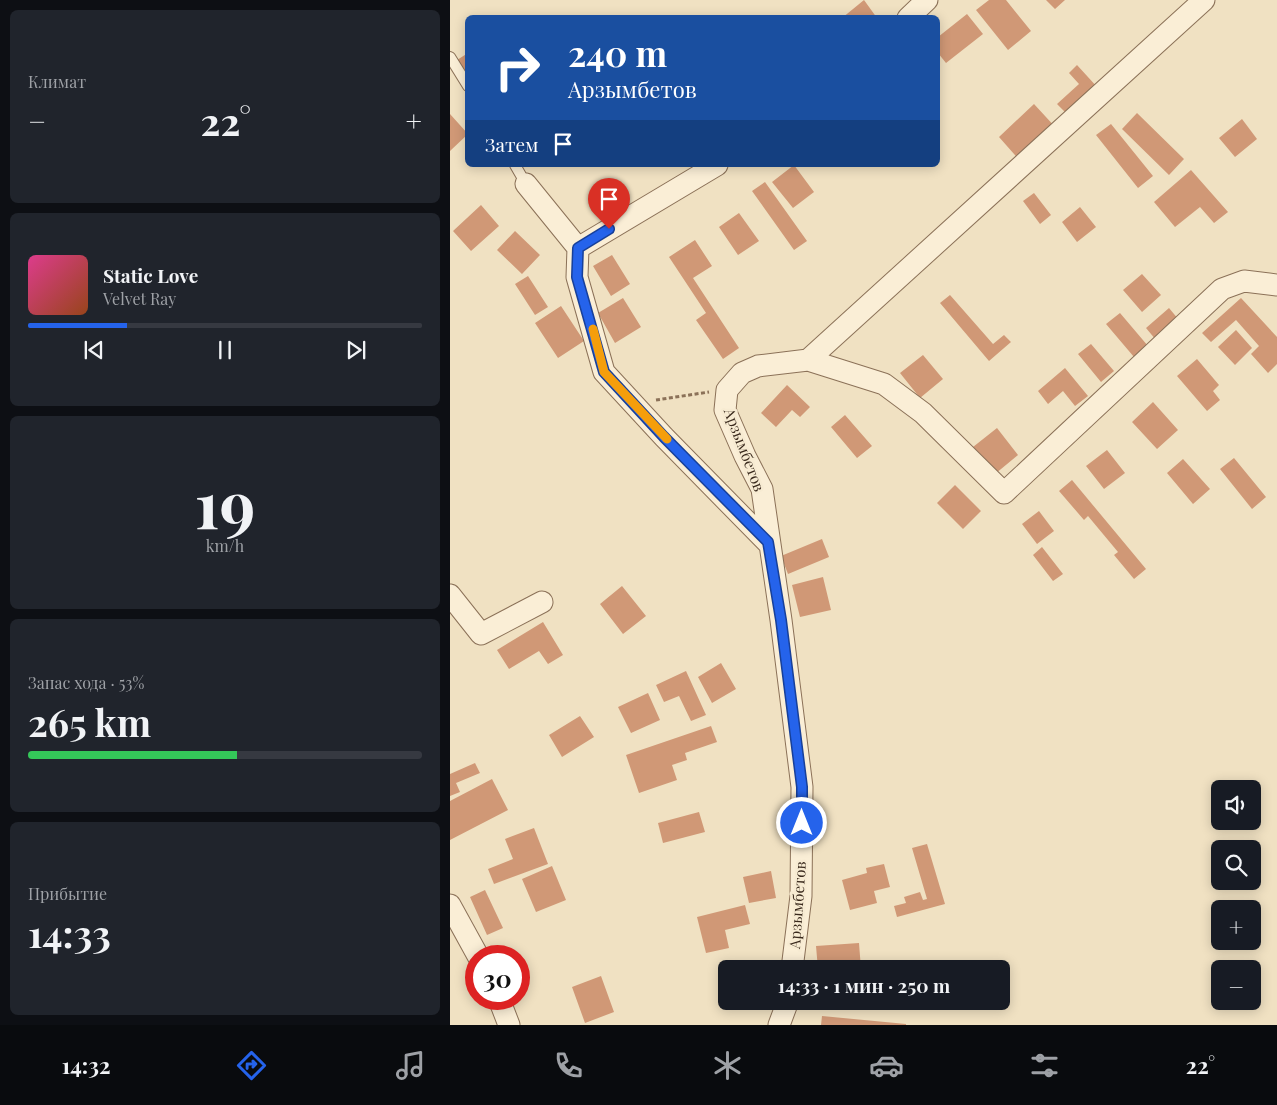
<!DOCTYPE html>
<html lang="ru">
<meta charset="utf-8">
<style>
body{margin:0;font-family:"Playfair Display",serif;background:#20242c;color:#f1f3f6;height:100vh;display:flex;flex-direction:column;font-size:19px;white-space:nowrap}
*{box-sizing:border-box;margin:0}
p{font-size:16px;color:#9ea1a6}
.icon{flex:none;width:28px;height:28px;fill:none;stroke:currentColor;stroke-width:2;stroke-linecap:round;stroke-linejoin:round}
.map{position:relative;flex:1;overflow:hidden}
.drawer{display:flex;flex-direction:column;gap:10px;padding:10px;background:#0d0f14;width:450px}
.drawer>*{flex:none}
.top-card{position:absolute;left:15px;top:15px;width:475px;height:152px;border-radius:8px;box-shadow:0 2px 12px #0003;background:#1a4fa0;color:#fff;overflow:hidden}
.fabs{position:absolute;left:761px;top:780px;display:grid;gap:10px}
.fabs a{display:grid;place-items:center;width:50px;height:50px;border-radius:8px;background:#171b24;box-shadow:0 2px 12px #0003;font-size:25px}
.speed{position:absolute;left:15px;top:945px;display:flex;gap:10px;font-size:25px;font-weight:700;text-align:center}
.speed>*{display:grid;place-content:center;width:65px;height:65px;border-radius:50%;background:#171b24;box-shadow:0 2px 12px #0003;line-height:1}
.speed .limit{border:8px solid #d22;background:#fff;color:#111}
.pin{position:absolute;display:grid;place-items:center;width:42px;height:42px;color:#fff;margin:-51px -21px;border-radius:50% 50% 50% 0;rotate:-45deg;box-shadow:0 0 5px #0007}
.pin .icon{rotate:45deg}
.me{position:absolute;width:55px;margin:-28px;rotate:0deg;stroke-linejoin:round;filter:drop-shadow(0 0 4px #0008)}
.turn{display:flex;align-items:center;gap:18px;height:105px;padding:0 20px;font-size:22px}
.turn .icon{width:65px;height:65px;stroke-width:2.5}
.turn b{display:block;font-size:35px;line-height:42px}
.then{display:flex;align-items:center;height:48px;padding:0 20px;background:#0003;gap:10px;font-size:19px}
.big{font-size:38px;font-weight:700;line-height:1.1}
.drawer .tile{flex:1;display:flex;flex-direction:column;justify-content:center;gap:8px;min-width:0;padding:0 18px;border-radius:8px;background:#20242c}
.drawer .dial{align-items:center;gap:0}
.dial b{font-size:65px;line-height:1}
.song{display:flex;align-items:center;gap:15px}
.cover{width:60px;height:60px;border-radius:8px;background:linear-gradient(135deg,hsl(330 70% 55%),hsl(20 70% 35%))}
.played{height:5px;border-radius:2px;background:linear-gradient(90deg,#2563eb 25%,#363941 25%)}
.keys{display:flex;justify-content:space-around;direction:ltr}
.heat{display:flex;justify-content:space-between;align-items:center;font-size:28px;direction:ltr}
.charge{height:8px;border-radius:4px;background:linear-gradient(90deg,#34c759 53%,#363941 0)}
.trip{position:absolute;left:268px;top:960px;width:292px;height:50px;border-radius:8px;background:#171b24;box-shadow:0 2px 12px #0003;font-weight:700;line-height:50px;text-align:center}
.tabs{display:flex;height:80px;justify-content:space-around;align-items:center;background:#090b0e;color:#9ea1a6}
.tabs .icon{width:35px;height:35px}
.tabs .selected{color:#2563eb}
.tabs b{font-size:22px;color:#f1f3f6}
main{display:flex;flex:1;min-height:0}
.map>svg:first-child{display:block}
</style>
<main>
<section class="drawer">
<div class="tile"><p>Климат</p>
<div class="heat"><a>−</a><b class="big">22°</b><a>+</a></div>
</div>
<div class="tile">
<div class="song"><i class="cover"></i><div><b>Static Love</b><p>Velvet Ray</p></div></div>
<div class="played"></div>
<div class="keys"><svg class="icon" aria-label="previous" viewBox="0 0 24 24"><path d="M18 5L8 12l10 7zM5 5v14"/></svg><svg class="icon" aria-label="pause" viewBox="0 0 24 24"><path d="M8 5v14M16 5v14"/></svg><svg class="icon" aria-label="next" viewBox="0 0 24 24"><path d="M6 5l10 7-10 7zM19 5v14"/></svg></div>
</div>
<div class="tile dial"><b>19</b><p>km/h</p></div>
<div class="tile"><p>Запас хода · 53%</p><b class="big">265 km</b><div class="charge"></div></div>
<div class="tile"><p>Прибытие</p><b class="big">14:33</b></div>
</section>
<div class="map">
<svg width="827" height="1025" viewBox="0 0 827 1025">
<rect width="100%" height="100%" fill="#f0e1c2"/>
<path fill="#d09876" d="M414 0 427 18H392Z
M539 0H556L581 31 558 50 526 10Z
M596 0H615L605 9Z
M517 14 533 34 496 63 488 53V37Z
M18 53V74L7 60Z
M627 65 648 88 618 115 607 104 629 84 619 73Z
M584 104 607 129 571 162 549 137Z
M687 113 734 159 719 175 672 129Z
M0 114 18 134 0 151Z
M792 119 807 139 785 157 769 138Z
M661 124 703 176 688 188 646 135Z
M344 165 364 192 343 208 322 182Z
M741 170 778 212 764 223 750 207 725 227 704 202Z
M315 182 357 241 344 250 302 191Z
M584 193 601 215 590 224 573 201Z
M31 205 49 226 21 251 3 231Z
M630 207 646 227 627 242 612 222Z
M289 213 309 241 288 255 269 227Z
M65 231 90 255 72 274 47 250Z
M245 240 262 266 243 278 289 348 273 359 246 320 256 313 219 257Z
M162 255 180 284 161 296 143 266Z
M692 274 711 295 692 312 673 290Z
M78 276 98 307 85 315 65 284Z
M500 295 543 344 554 335 561 342 539 361 490 303Z
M173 298 191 327 165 343 148 313Z
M791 298 827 337V364L818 373 801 354 809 346 786 320 761 342 752 333Z
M111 306 134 341 108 358 85 323Z
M719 308 729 320 706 340 696 328Z
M670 313 698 346 684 357 656 324Z
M786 330 802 348 785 365 768 347Z
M641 344 664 371 651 382 628 354Z
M473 355 493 379 470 398 450 373Z
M747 359 769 385 763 391 770 400 757 411 727 376Z
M615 368 638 396 625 406 613 391 598 404 588 391Z
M337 385 360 407 350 417 342 410 326 427 311 413Z
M703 402 728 430 707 449 682 422Z
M395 415 422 446 407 458 381 427Z
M547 428 568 455 545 474 523 447Z
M657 450 675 473 654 489 636 466Z
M784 458 816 497 802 509 770 469Z
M733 459 760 489 743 504 717 473Z
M622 480 696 569 684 579 664 555 668 552 638 516 634 520 609 491Z
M505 485 531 511 513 529 487 503Z
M589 511 604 531 587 544 572 524Z
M372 539 379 557 338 574 331 556Z
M592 547 613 574 603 581 583 555Z
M373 577 381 610 350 617 342 585Z
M172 586 196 616 173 634 150 604Z
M93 622 113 655 98 664 89 651 59 669 47 650Z
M271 663 286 689 262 703 248 677Z
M236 671 256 715 241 721 229 696 214 702 206 685Z
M198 693 210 720 181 733 168 707Z
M130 716 144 737 112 757 99 735Z
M261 726 267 742 235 753 237 760 222 765 227 780 189 793 176 755Z
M25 763 30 773 6 783 10 792 0 796V774Z
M42 779 58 810 0 840V801Z
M249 812 255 832 213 843 208 823Z
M84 828 98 864 44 884 38 869 63 859 55 839Z
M477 844 495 904 447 917 444 906 456 903 454 897 470 892 473 900 477 899 462 848Z
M434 864 440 887 424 891 427 903 400 910 392 880 417 873 416 868Z
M102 866 116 900 86 912 72 879Z
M321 871 326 898 299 903 293 877Z
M35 890 53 928 37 935 20 897Z
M295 905 300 924 275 930 279 948 256 953 247 917Z
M409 943 411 969H368L366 946Z
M151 976 164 1012 135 1023 122 987Z
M372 1016 456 1024V1025H371Z"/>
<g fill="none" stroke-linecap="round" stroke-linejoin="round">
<defs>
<path id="service" d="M0 57 18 86
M65 165 76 184"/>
<path id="minor" d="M458 18 477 0
M76 184 128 248 127 277 154 372 214 437 318 543
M128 248 267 165
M358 360 754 0
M0 595 31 634 92 602
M0 905 28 956
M342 969 351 896 352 787 331 620 312 489 295 456 275 410 277 390 292 373 308 366 358 360 434 384 473 413 554 493 772 289 794 281 827 285
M49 999 59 1025
M329 1025 338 1001"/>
</defs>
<use href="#service" stroke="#8b7158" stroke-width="12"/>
<use href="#minor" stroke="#8b7158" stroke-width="23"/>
<path stroke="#8b7158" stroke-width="3" stroke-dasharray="4 2.5" stroke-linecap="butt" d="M206 400 259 392"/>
<use href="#service" stroke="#faeed6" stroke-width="10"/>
<use href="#minor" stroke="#faeed6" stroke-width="21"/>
</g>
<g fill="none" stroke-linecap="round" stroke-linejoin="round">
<defs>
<path id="route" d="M159 229 128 248 127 277 154 372 214 437 318 542 331 620 352 787V823"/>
</defs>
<use href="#route" stroke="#184099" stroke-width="12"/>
<use href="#route" stroke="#2563eb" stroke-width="9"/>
<path stroke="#f59e0b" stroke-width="9" d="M143 329 154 372 217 439"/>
</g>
<g text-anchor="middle" stroke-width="5" stroke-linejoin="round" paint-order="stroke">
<g font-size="15" fill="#3a2a1d" stroke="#f7ebd2">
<text transform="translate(294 450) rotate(69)" y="5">Арзымбетов</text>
<text transform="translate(348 905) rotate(-86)" y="5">Арзымбетов</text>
</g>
</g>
</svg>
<div class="fabs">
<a><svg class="icon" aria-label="sound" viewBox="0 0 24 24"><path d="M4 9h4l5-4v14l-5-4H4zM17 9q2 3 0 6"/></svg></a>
<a><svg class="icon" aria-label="search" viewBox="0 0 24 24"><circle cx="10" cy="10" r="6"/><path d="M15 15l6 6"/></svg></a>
<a>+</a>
<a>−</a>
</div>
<div class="speed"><div class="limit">30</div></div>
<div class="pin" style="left:159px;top:229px;background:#d93025"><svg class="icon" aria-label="arrive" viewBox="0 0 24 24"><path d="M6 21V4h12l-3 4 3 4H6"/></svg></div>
<svg class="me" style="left:352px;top:823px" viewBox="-20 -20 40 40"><circle r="17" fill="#2563eb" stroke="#fff" stroke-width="3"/><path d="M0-11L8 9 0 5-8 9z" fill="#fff"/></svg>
<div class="trip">14:33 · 1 мин · 250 m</div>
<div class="top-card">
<div class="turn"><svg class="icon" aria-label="right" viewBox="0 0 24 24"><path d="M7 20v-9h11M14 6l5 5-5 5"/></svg><div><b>240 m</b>Арзымбетов</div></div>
<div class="then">Затем<svg class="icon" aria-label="arrive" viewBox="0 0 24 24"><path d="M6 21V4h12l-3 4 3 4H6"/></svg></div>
</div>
</div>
</main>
<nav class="tabs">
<b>14:32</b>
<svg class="icon selected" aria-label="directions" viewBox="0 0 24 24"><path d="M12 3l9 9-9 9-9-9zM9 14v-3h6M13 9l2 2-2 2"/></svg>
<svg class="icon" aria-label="music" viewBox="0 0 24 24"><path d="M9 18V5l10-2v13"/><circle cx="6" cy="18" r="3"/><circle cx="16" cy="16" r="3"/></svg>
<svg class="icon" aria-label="phone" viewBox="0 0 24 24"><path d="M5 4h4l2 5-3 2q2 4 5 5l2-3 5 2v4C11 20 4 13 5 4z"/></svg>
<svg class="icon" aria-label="climate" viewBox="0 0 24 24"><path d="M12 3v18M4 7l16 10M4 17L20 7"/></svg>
<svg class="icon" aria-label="car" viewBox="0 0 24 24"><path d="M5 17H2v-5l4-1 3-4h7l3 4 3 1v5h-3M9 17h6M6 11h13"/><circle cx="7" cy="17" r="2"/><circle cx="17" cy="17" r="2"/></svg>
<svg class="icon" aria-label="filters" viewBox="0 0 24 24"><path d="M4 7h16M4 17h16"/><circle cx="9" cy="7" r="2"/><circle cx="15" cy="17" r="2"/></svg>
<b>22°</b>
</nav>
